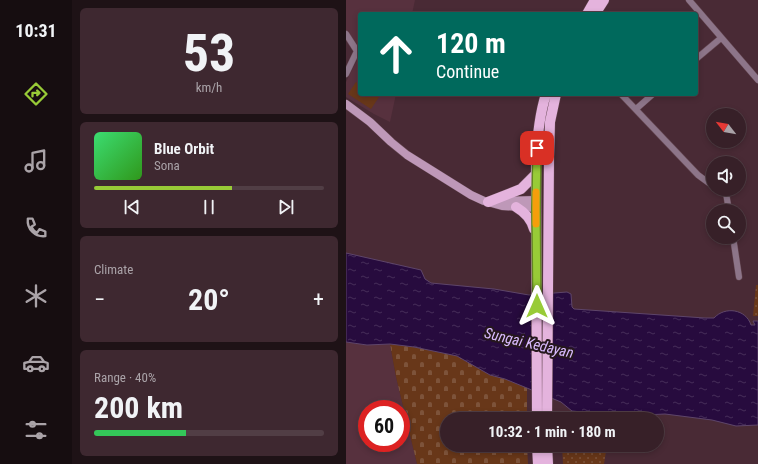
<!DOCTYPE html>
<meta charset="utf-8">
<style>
body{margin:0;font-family:"Roboto Condensed",sans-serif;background:#3e2830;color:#f1f3f6;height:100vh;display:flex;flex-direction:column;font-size:15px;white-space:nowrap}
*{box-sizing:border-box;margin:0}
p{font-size:13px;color:#aaa3a8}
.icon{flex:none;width:22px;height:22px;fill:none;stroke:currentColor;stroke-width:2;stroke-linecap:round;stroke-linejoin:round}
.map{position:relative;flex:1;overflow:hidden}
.side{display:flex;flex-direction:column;gap:8px;padding:8px;background:#1e1216;width:274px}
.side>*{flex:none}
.hud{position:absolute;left:12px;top:12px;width:340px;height:84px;border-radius:4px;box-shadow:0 2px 6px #0003,0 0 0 1px #513e45;background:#00695c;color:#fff;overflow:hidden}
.needle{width:26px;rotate:301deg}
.tools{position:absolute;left:360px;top:108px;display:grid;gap:8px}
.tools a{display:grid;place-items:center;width:40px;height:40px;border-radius:50%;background:#372028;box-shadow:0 2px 6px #0003,0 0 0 1px #513e45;font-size:20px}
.speed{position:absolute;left:12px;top:400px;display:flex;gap:8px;font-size:20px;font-weight:700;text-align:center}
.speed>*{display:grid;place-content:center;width:52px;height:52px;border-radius:50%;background:#372028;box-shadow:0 2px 6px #0003,0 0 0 1px #513e45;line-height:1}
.speed .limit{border:6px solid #d22;background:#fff;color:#111}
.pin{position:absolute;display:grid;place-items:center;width:34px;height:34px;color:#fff;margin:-17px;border-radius:8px;box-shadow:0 2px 6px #0006}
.me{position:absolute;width:44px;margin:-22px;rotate:0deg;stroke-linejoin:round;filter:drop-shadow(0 0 3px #0008)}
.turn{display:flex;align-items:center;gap:14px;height:84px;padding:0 12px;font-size:18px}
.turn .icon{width:52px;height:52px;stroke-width:2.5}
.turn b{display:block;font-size:28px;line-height:34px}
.big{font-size:30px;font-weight:700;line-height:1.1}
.side .tile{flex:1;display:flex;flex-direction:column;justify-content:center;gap:6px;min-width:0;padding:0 14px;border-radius:6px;background:#3e2830}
.side .dial{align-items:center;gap:0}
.dial b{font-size:52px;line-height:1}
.song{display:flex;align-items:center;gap:12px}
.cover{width:48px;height:48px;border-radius:6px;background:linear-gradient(135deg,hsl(140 70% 55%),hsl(110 70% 35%))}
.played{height:4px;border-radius:2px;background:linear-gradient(90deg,#98cb37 60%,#513e45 60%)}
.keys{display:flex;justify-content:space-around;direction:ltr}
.heat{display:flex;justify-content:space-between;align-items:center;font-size:22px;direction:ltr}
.charge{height:6px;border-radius:3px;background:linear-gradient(90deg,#34c759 40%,#513e45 0)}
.trip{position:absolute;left:94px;top:412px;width:224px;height:40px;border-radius:20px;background:#372028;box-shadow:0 2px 6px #0003,0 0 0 1px #513e45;font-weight:700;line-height:40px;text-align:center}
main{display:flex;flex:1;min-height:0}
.tabs{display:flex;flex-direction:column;width:72px;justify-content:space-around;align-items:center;background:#160d10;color:#aaa3a8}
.tabs .icon{width:28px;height:28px}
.tabs .selected{color:#98cb37}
.tabs b{font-size:18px;color:#f1f3f6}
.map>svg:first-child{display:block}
</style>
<main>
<nav class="tabs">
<b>10:31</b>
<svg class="icon selected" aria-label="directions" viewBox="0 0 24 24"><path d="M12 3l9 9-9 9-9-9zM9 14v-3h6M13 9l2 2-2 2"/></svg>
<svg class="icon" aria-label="music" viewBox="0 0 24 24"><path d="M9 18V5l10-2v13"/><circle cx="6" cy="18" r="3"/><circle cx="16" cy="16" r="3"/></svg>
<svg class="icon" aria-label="phone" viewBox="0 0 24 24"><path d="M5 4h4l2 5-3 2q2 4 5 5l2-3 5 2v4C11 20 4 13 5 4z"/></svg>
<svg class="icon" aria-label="climate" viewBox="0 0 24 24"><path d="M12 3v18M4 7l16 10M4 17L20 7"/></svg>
<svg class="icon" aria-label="car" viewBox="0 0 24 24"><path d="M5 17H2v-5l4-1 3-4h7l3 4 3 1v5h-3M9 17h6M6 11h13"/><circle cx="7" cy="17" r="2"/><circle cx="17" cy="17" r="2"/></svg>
<svg class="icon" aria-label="filters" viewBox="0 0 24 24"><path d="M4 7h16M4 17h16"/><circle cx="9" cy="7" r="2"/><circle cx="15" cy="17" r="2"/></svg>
</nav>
<section class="side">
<div class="tile dial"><b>53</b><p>km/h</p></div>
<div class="tile">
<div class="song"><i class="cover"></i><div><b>Blue Orbit</b><p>Sona</p></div></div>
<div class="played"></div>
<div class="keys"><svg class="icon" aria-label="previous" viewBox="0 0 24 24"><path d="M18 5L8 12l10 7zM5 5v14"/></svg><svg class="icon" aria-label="pause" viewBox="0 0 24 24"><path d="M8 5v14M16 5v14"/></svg><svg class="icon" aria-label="next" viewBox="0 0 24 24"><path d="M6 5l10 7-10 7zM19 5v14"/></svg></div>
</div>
<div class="tile"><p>Climate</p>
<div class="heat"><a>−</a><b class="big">20°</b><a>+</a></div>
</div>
<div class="tile"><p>Range · 40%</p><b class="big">200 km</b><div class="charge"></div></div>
</section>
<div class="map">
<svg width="412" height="464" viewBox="0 0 412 464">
<defs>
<pattern id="green-dots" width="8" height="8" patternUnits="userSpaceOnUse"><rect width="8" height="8" fill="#683719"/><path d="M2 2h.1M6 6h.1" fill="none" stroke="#7d533a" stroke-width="1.8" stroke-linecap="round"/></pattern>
<pattern id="cemetery-stones" width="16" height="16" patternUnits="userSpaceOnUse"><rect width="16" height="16" fill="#683719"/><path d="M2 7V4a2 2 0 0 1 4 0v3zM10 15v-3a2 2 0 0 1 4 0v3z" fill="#7d533a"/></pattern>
<pattern id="water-ripples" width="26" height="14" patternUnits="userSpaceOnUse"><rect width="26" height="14" fill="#270b3e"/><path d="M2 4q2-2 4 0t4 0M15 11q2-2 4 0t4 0" fill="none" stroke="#462d59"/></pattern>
</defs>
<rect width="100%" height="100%" fill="#492a35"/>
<path fill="#57313e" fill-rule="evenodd" d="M0 0H69L66 14H14V48L0 30Z
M14 54V94H50L44 122 28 114 0 97V82Z
M0 342 21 345 44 344 50 377 71 464H0ZM21 409H55V443H21Z"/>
<path fill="url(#green-dots)" d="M410 285H412V316H407Z
M216 445H261L258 464H217Z"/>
<path fill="url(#cemetery-stones)" d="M44 344 68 347 111 356 144 375 159 379 181 387V419H101V445H181L182 464H71L50 377Z"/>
<path fill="#683719" d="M10 82 14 85V94H28L33 97 25 109 2 94Z"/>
<path fill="url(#water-ripples)" stroke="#5e456a" d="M0 253 75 270 79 279 85 283 148 289 183 295 221 292 225 294 226 307 228 309 359 318H368C379 306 400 309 405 325H409L407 321H412V425L390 426 366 420 319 414 276 416 226 411 215 402 159 379 144 375 111 356 68 347 44 344 21 345 0 342Z"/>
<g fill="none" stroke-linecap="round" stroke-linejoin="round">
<defs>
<path id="minor" d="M343 0 412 80
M0 34 11 51 0 74
M350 59 375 38
M275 94 352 175 367 186
M290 109 307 94
M375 189 380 193 383 211
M387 237 393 277"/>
<path id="secondary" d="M0 104 24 122 45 142 61 155 125 195 138 201 156 206 190 208
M151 201 190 200"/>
<path id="primary" d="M241 14 249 0
M249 14 258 0
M142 202 175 189 190 174
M170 207C180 213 185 219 188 229
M191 419 190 162C191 139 193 116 200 94
M201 419 203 157 204 122 210 94
M191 445 192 464
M201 445 202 464"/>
</defs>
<use href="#minor" stroke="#644751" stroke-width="7"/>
<use href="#secondary" stroke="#644751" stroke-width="9"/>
<use href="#primary" stroke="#644751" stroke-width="11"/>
<use href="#minor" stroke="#8d7589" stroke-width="6"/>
<use href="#secondary" stroke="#be98b8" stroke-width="8"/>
<use href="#primary" stroke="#e4b3dd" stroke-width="10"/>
</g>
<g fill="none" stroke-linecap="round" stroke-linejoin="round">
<defs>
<path id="route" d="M191 148 190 208 191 306"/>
</defs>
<use href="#route" stroke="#638424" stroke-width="10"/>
<use href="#route" stroke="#98cb37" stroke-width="7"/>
<path stroke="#f59e0b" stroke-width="7" d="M190 192V224"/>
</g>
<g text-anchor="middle" stroke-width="4" stroke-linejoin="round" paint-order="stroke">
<g font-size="15" font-style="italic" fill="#d9bafe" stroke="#26181d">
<text transform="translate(183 343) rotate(13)" y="5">Sungai Kedayan</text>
</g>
</g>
</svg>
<div class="tools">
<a><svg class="needle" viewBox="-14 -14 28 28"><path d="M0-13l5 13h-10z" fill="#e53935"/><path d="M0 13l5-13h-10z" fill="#aaa3a8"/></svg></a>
<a><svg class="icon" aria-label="sound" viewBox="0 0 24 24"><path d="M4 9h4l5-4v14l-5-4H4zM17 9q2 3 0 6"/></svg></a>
<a><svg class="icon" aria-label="search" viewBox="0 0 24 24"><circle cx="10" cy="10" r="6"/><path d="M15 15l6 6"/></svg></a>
</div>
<div class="speed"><div class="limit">60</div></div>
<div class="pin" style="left:191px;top:148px;background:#d93025"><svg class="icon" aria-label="arrive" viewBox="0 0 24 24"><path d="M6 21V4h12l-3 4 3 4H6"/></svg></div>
<svg class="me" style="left:191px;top:306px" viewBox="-20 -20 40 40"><path d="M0-17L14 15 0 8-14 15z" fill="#98cb37" stroke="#fff" stroke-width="4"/></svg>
<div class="trip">10:32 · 1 min · 180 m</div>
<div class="hud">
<div class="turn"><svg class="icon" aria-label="ahead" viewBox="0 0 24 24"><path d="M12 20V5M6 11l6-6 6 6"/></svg><div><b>120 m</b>Continue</div></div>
</div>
</div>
</main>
